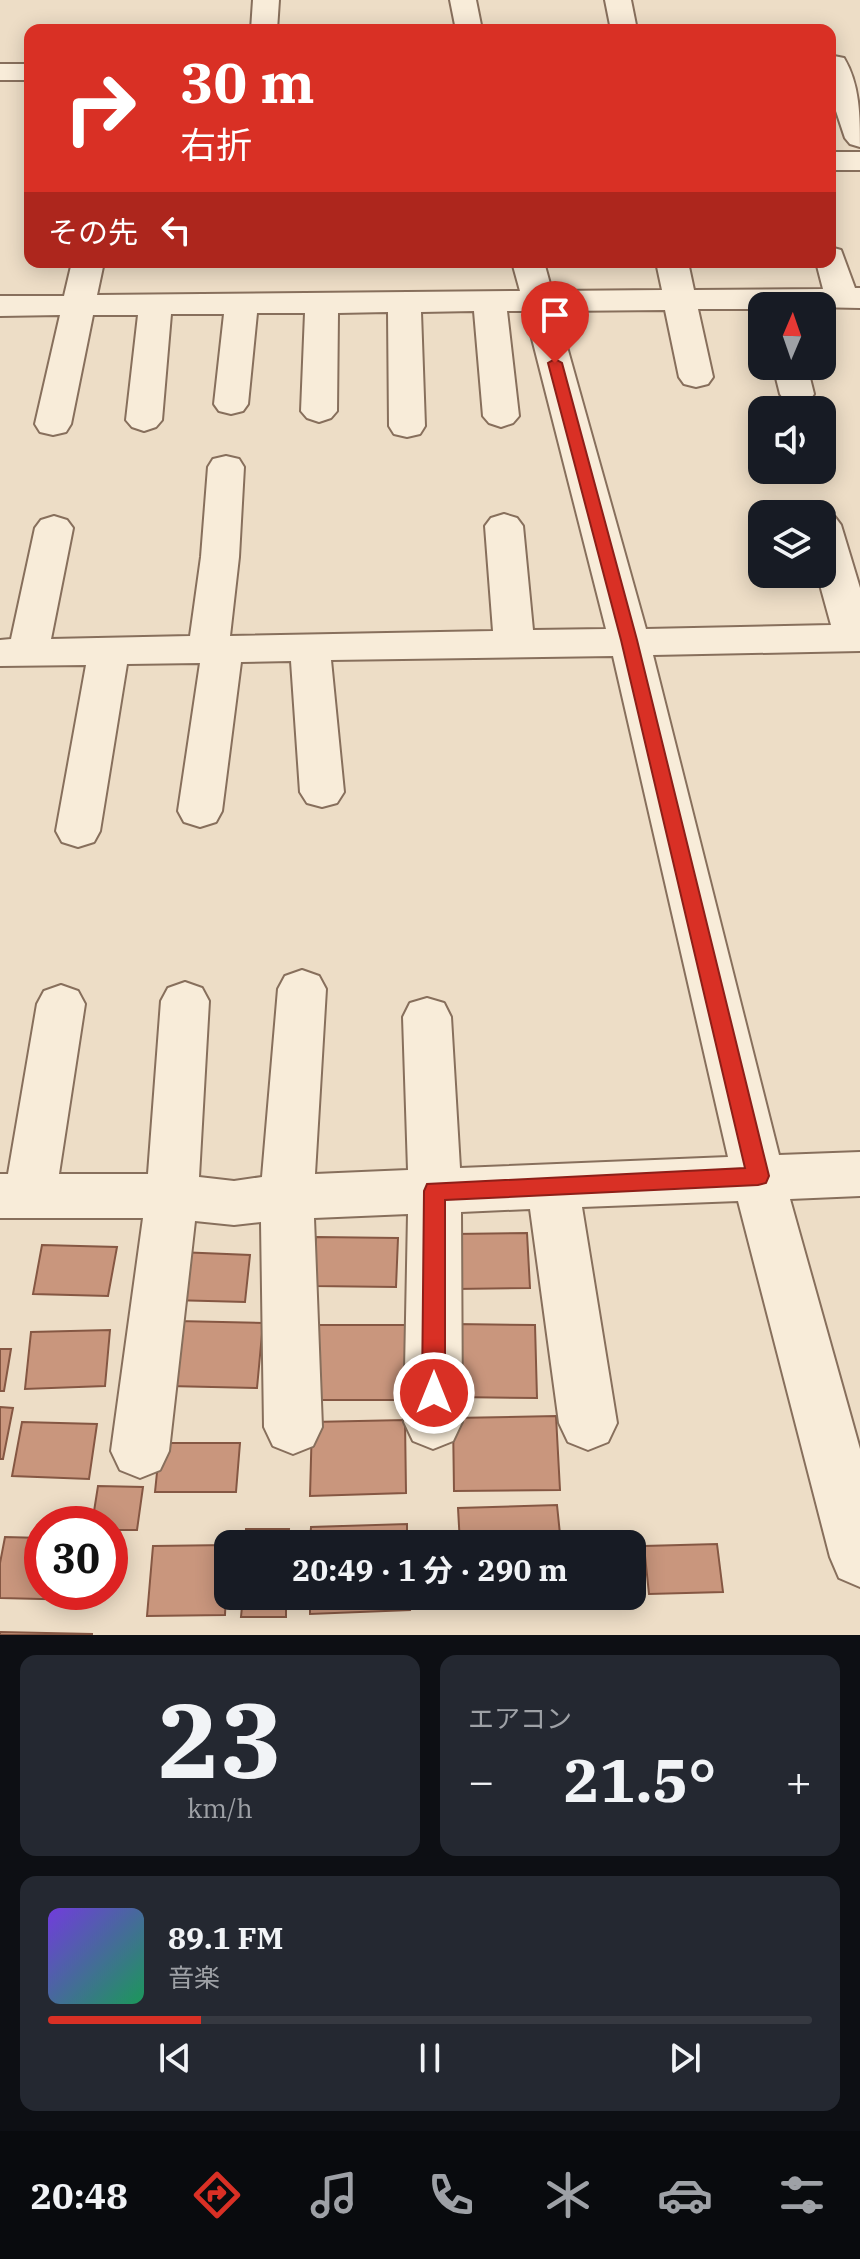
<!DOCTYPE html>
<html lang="ja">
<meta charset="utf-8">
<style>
body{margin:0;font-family:"IBM Plex Serif","Noto Sans JP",serif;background:#242831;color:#f1f3f6;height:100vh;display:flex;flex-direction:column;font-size:30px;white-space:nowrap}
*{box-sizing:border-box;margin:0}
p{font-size:26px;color:#9ea1a6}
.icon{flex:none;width:44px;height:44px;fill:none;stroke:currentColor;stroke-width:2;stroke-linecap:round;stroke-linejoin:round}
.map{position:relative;height:1635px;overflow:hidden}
.details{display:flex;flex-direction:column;gap:20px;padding:20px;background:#0d0f14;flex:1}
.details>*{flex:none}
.banner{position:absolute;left:24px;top:24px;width:812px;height:244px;border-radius:16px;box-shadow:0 4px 20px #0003;background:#d93025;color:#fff;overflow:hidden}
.needle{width:52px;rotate:2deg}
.controls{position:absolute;left:748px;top:292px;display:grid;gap:16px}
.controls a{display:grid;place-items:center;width:88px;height:88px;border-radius:16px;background:#171b24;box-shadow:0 4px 20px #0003;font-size:40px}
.speed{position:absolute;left:24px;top:1506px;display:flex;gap:16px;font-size:40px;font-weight:700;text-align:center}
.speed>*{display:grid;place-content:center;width:104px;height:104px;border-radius:50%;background:#171b24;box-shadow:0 4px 20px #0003;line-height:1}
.speed .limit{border:12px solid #d22;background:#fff;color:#111}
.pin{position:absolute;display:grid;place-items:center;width:68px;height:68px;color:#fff;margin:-82px -34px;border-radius:50% 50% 50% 0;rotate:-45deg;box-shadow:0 0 8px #0007}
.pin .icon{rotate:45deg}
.me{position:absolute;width:88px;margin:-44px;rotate:0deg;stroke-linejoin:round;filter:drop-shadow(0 0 6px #0008)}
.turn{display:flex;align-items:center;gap:28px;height:168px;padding:0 24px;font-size:36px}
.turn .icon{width:104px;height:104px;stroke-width:2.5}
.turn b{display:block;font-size:56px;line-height:68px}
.then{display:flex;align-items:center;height:76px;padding:0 24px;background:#0003;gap:16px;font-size:30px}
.big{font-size:60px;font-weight:700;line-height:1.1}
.details .tile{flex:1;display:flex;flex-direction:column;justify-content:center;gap:12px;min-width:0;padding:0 28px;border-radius:16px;background:#242831}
.details .dial{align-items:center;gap:0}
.dial b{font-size:104px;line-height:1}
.song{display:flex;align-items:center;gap:24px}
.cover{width:96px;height:96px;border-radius:12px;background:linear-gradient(135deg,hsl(260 70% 55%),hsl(150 70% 35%))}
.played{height:8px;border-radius:4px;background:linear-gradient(90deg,#d93025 20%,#363941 20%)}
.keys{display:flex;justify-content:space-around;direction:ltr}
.heat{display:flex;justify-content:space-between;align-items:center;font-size:44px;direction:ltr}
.details .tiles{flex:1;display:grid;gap:20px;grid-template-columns:1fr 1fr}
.tile:last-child{grid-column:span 2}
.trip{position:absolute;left:214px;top:1530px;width:432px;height:80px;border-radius:16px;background:#171b24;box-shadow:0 4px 20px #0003;font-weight:700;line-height:80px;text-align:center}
.menu{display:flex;height:128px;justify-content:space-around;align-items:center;background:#090b0e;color:#9ea1a6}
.menu .icon{width:56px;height:56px}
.menu .current{color:#d93025}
.menu b{font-size:36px;color:#f1f3f6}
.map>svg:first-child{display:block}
</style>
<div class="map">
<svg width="860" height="1635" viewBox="0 0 860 1635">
<rect width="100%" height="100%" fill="#edddc6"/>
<path fill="#c9967d" stroke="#855743" stroke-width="2" d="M527 1233 530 1288 455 1289 454 1234Z
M316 1237 398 1238 396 1287 313 1286Z
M42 1245 117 1247 108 1296 33 1294Z
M178 1252 250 1255 245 1302 171 1300Z
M177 1321 263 1323 257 1388 169 1386Z
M455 1324 535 1325 537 1398 455 1397Z
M318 1325H407L406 1400H315Z
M110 1330 105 1386 25 1389 31 1332Z
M0 1349H11L4 1391H0Z
M0 1407 13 1408 3 1459H0Z
M556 1416 560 1490 454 1491 453 1418Z
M405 1420 406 1493 310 1496 312 1422Z
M22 1422 97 1424 89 1479 12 1476Z
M160 1443H240L236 1492H155Z
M98 1486 143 1487 137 1530H110V1524H92Z
M557 1505 561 1544H460L458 1508Z
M407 1524V1544H310L311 1527Z
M246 1529H289L288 1544H245Z
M5 1537 42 1538V1592H83L82 1600 0 1598V1563Z
M717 1544 723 1592 649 1594 644 1546Z
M228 1545 225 1615 147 1616 153 1546Z
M243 1596H286V1617H241Z
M310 1596H409L410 1610 310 1614Z
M0 1632 93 1634 0 1635Z"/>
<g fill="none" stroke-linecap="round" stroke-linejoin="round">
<defs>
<path id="minor" d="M253 0H279L277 30H251Z
M450 0H476L482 30H456Z
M605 0H631L637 30H611Z
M834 56 844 58C860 85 860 116 860 147L850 144 845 138 830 93V57Z
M0 64H30V80H0Z
M830 152H860V170H830Z
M830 247 841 250 855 288H860V308L762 306V309H698L713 377 708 384 696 387 684 384 679 377 665 310 557 311 646 629 831 625 817 574H822V513L835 517 841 525 860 588V651L653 655 779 1155 860 1152V1196L790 1199 860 1449V1587L839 1578 830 1557 738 1201 582 1207 617 1423 608 1442 588 1450 568 1442 559 1423 530 1209 461 1212 462 1422 453 1441 433 1449 413 1441 404 1422 408 1214 314 1218 322 1427 313 1446 293 1454 273 1446 264 1427 261 1222 234 1225 195 1221 169 1451 160 1470 140 1478 120 1470 111 1451 143 1218H0V1174H8L37 1004 44 991 61 985 78 991 85 1004 59 1174H148L161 1001 168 988 185 982 202 988 209 1001 199 1177 234 1181 262 1177 278 989 285 976 302 970 319 976 326 989 315 1174 408 1170 403 1017 410 1003 427 998 444 1003 451 1017 460 1168 728 1157 613 656 331 660 344 792 337 803 322 807 307 803 300 792 291 661 241 662 222 811 216 822 200 827 184 822 178 811 200 663 127 664 100 831 94 842 78 847 62 842 56 831 86 665 0 666V640L11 639 35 528 41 520 54 516 67 520 73 528 51 639 190 636 201 557 208 467 213 459 226 456 239 459 244 467 239 557 230 636 493 631 485 526 491 518 504 514 517 518 523 526 533 630 606 629 525 311H507L519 416 513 423 501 427 489 423 483 416 474 311 421 312 425 426 420 434 407 437 394 434 389 426 388 312 338 313 337 411 331 418 319 422 307 418 301 411 305 313H257L248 404 243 411 231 414 219 411 214 404 224 314H171L162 420 156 427 144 431 132 427 126 420 138 315H93L71 424 66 432 53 435 40 432 35 424 60 315 0 316V296H64L72 262H104L97 295 520 291 512 262H544L552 291 662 290 656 262H688L694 290 823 289 816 262H830Z
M773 366H807L814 394 809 401 797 404 785 401 780 394Z"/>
</defs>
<use href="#minor" stroke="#876f5c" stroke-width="4"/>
<use href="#minor" fill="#f8ecd9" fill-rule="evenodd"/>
</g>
<path fill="#d93025" stroke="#8d1f18" stroke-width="2" d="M555 359 562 363 637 640 769 1176 766 1183 758 1185 445 1200V1393L442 1401 434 1404 425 1401 422 1393 424 1191 427 1184 745 1168 621 640 548 363Z"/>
</svg>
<div class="controls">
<a><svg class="needle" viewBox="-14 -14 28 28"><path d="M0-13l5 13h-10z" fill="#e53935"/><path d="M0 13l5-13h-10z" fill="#9ea1a6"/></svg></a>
<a><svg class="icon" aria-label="sound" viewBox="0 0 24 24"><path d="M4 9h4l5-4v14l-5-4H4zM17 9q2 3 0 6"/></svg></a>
<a><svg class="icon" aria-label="layers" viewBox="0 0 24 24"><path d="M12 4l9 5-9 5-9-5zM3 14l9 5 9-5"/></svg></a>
</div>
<div class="speed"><div class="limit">30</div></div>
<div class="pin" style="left:555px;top:363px;background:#d93025"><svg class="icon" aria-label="arrive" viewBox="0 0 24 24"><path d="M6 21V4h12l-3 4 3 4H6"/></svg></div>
<svg class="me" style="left:434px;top:1393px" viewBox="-20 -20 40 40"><circle r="17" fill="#d93025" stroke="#fff" stroke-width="3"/><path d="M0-11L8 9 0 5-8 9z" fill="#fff"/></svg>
<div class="trip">20:49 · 1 分 · 290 m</div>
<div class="banner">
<div class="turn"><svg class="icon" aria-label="right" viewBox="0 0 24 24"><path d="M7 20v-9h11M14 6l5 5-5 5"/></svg><div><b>30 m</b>右折</div></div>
<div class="then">その先<svg class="icon" aria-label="left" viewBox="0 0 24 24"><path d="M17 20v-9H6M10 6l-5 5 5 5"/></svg></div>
</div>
</div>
<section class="details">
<div class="tiles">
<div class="tile dial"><b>23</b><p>km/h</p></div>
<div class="tile"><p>エアコン</p>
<div class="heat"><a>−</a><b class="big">21.5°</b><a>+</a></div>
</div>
<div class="tile">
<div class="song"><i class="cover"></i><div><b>89.1 FM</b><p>音楽</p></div></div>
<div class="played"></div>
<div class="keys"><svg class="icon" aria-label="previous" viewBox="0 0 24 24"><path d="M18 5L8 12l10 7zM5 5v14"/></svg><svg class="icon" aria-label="pause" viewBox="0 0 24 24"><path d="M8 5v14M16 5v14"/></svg><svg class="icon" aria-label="next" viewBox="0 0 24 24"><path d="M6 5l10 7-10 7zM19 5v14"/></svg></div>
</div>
</div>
</section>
<nav class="menu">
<b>20:48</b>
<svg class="icon current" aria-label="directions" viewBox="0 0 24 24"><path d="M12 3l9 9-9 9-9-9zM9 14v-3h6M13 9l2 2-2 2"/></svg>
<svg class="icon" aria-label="music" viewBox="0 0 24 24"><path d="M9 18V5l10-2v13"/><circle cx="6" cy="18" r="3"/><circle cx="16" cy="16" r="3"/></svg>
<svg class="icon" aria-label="phone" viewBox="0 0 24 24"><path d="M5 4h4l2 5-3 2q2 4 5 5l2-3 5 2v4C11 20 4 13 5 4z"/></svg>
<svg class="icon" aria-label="climate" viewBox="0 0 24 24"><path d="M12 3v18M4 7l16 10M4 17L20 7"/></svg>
<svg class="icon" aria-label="car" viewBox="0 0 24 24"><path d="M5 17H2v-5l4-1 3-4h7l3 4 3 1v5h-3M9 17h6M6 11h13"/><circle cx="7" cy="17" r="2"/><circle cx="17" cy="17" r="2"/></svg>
<svg class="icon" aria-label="filters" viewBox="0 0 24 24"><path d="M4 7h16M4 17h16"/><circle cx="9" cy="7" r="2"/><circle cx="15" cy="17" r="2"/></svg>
</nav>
